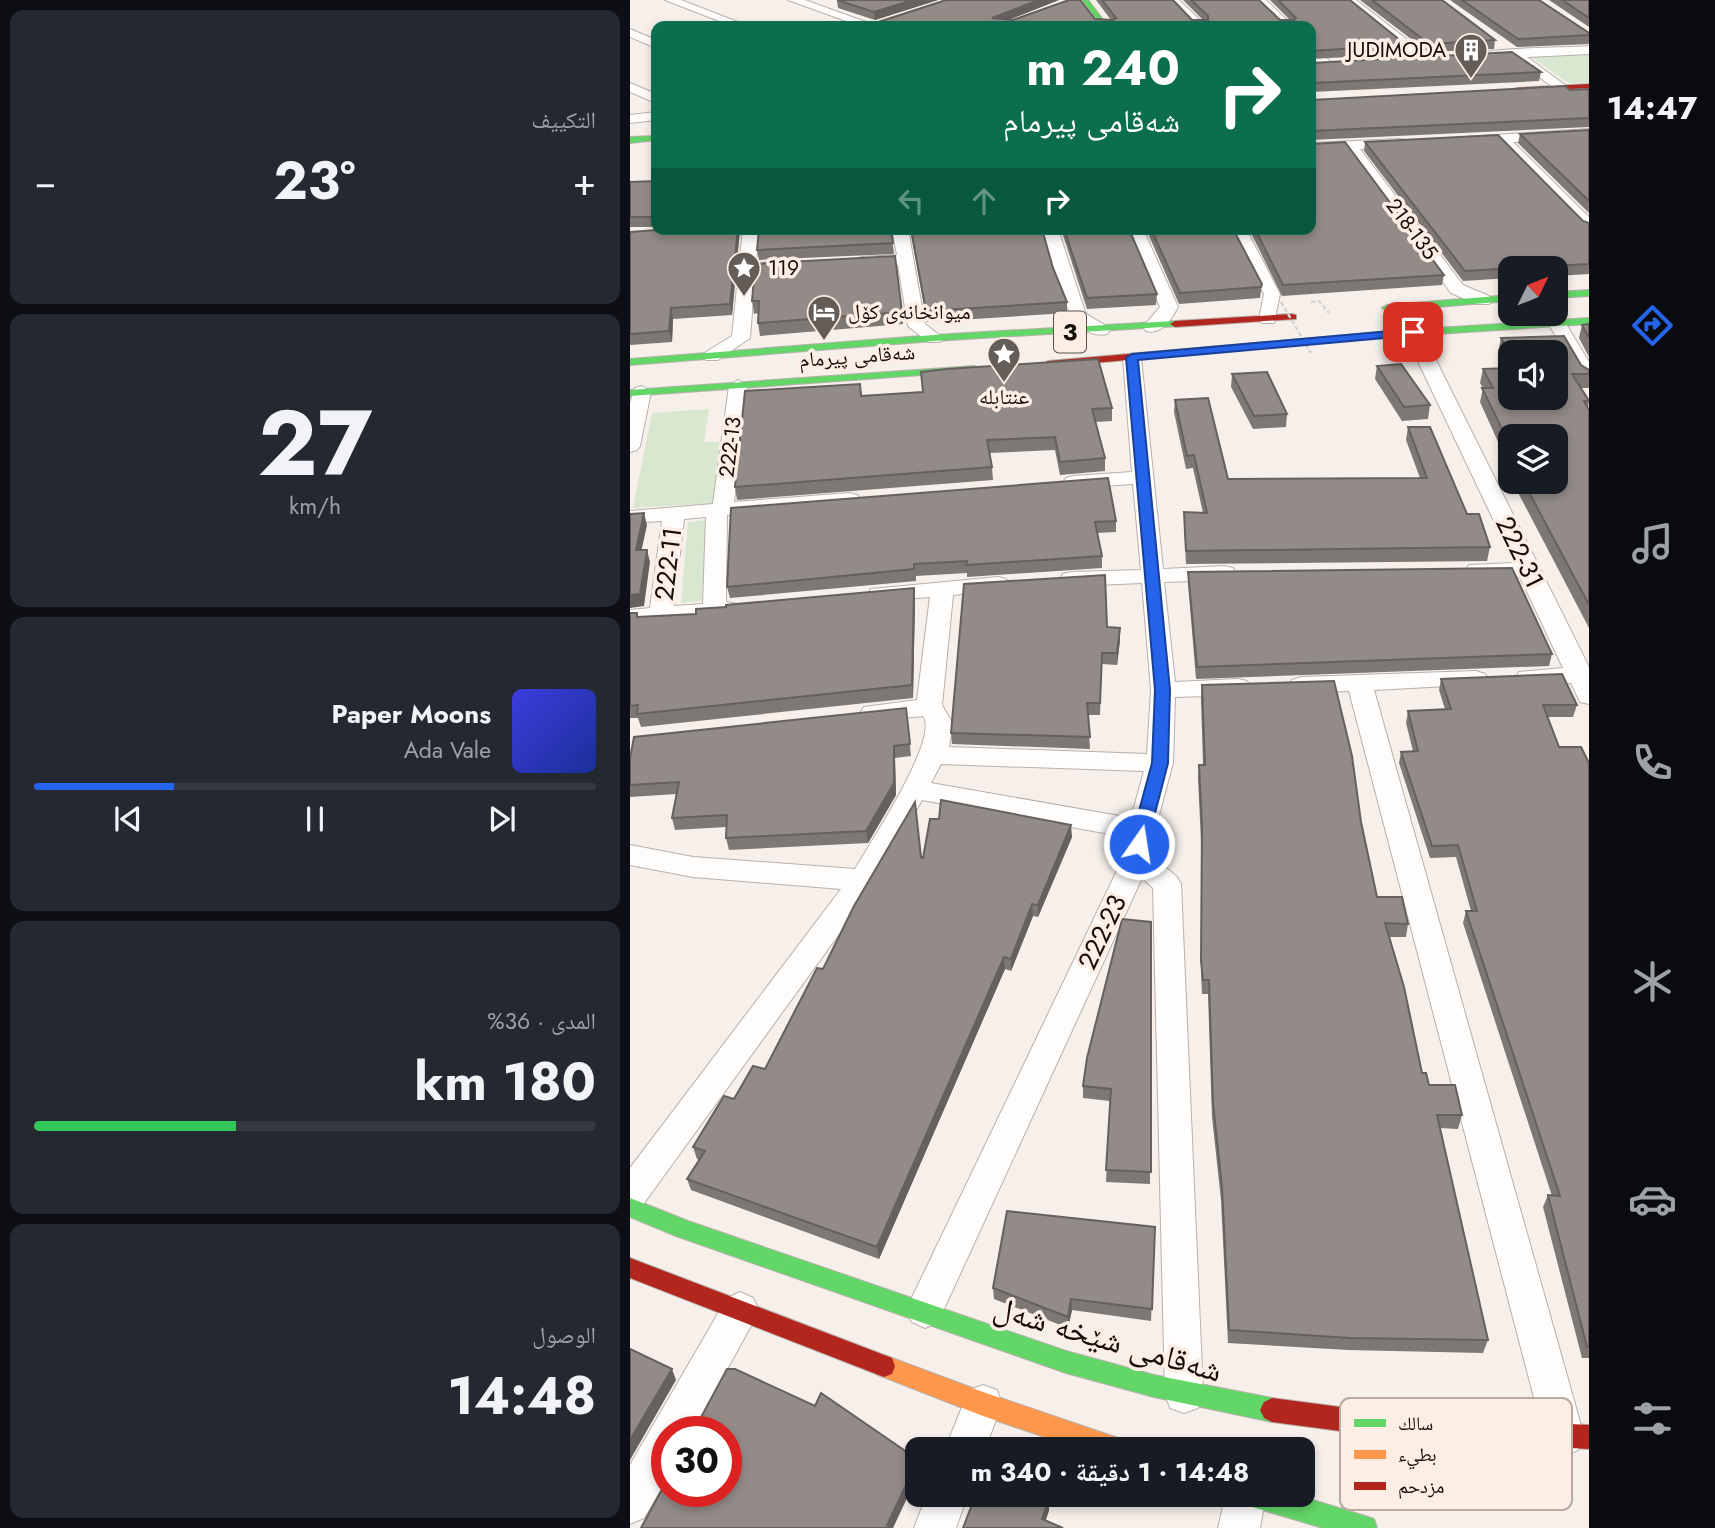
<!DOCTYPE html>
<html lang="ar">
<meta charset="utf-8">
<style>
body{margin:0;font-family:Jost,"Noto Naskh Arabic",sans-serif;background:#242831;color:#f1f3f6;direction:rtl;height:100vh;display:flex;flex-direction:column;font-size:26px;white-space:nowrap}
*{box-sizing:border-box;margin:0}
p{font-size:23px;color:#9ea1a6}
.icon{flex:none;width:38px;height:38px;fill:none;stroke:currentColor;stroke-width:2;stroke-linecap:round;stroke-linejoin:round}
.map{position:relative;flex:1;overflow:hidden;direction:ltr}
.side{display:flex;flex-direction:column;gap:10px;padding:10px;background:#0d0f14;width:630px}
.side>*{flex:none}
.hud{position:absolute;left:21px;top:21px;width:665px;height:214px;border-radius:14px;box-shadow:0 4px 10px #0003;direction:rtl;background:#0b6e4f;color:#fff;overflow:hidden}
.needle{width:46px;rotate:47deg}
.tools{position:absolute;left:868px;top:256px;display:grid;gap:14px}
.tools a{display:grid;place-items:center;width:70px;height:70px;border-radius:14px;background:#171b24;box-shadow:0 4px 10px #0003;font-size:35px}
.speed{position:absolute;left:21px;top:1416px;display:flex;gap:14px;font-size:35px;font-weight:700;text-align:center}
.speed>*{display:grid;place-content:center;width:91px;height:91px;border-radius:50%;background:#171b24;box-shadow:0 4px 10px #0003;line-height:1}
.speed .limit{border:10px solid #d22;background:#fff;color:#111}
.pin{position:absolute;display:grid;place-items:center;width:60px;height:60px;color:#fff;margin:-30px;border-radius:14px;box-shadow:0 4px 10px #0006}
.me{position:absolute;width:77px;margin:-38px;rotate:13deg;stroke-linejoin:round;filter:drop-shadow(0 0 5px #0008)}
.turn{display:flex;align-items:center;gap:24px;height:147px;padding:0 21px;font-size:32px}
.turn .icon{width:91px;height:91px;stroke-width:2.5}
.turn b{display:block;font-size:49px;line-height:60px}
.lanes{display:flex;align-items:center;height:66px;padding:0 21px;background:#0003;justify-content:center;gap:35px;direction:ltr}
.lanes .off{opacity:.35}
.big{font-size:52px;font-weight:700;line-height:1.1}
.side .card{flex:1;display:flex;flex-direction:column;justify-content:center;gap:10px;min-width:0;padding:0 24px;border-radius:14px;background:#242831}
.side .dial{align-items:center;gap:0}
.dial b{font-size:91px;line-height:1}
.song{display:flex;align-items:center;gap:21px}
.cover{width:84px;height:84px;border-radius:10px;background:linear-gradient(135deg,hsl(240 70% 55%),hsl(230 70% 35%))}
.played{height:7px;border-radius:4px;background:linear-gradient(90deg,#2563eb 25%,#363941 25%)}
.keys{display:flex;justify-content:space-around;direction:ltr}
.heat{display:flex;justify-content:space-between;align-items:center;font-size:38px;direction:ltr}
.charge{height:10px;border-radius:5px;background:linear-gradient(90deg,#34c759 36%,#363941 0)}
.trip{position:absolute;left:275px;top:1437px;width:410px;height:70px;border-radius:14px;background:#171b24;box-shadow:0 4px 10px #0003;font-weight:700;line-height:70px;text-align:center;direction:rtl}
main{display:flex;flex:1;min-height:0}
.menu{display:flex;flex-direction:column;width:126px;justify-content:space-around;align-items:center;background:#090b0e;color:#9ea1a6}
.menu .icon{width:49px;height:49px}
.menu .on{color:#2563eb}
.menu b{font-size:32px;color:#f1f3f6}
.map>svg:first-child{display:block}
</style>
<main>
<nav class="menu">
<b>14:47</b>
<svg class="icon on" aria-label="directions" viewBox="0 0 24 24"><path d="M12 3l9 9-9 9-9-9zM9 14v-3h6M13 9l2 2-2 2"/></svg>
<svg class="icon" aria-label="music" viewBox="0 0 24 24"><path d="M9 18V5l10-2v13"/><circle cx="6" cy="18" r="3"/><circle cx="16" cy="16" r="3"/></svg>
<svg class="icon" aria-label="phone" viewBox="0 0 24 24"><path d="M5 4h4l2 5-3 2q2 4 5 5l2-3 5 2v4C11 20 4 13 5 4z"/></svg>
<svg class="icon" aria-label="climate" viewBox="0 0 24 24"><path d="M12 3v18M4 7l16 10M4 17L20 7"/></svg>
<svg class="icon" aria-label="car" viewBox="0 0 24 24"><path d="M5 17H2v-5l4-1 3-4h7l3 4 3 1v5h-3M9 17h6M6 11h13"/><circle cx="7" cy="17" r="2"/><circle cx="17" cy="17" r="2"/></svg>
<svg class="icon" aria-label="filters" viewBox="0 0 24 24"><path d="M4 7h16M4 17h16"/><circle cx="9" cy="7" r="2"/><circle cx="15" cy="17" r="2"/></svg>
</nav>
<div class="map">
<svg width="959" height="1528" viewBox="0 0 959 1528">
<rect width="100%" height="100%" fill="#f6efea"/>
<path fill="#d9e7d1" d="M959 52V82L939 83 899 56Z
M79 409 74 442H93L85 503 3 508 22 413Z
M78 520 72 601 51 603 58 522Z"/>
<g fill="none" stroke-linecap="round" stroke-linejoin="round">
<defs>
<path id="street" d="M35 0H51L118 26H102Z
M158 0H175L247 26H230Z
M537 0H549L576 26H564Z
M624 0H636L663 26H651Z
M713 0H726L798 56V62H790Z
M0 29 26 40V48L0 37Z
M681 46 700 61V67H692L681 56Z
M959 46V54L897 57 935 85 936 88 930 92 882 58 850 60 844 56C856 47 937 48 959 46Z
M0 83 26 94V103L0 92Z
M26 112V120L0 123V115Z
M959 129V137L883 142 959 217V231L953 229 868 143 836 145 829 141 836 137Z
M770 139 775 140V146L730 149 833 285 859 296 862 300 859 304H847L821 293 716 150 681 151V143Z
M113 229H129L126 263 161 261 169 266 161 271 125 273 120 338 88 360H76L73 356 76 352 102 336Z
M262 229H278L295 324 313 338 310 342H298L278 326 268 265 231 267 223 262 231 257 267 255Z
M412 229H428L455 312C462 320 474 322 480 330L477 334C435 344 421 258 412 229Z
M497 229H513L548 307C541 320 532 335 516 331L513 327 530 307Z
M600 229H616L650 294 644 323H632L629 319 634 294Z
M927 318 933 319 959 362V383L950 377 918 323Z
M783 327 792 332 959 667V704L950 702 941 683 898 685 889 682 886 677 889 672 933 668 890 577 839 575 836 570 839 565 884 563 774 332Z
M502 353 511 358 533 569 595 566 603 568 606 573 603 578 595 580 534 582 545 682 608 679 617 681 620 687 617 693 608 695 545 697 543 763 525 830 521 855 547 877 551 884 573 1394 568 1408 554 1413 540 1408 535 1394 523 888 512 878 308 1322 295 1328 282 1322 276 1310 493 858 496 837 292 800 243 887 12 1206 0 1210V1168L211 889 63 877 0 865V845L63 857 225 869C240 843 310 738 293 716L243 721 234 719 230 713 234 707 287 700 300 597 249 601 241 599 238 594 241 589 368 577 376 579 379 584 376 589 323 595 312 705 323 724 319 747 517 754 521 690 512 583 441 586 433 584 430 579 433 574 441 572 511 570 503 484 443 488 436 486 433 482 436 478 443 476 502 472 493 358ZM311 764 514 771 501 818 301 783Z
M108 380 117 386 104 502 220 493 227 495 231 499 227 503 220 505 97 515 96 602 107 604 111 609 107 614 0 624V610L20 608 32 521 0 523V511L83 504 99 386ZM76 517 73 604 44 606 54 519Z
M12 386 21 392 10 446 7 450 0 452V403L5 388Z
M846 671 855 674 858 679 855 684 744 690 954 1436 948 1450 934 1456 920 1450 914 1436 719 691 671 693 662 690 659 685 662 680 671 677Z
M110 1292 123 1298 129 1310 123 1322 63 1432H37V1479L14 1518 0 1524V1465L97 1298Z
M353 1385 367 1390 372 1404 355 1449H315L339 1390Z
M297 1494H338L326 1528H284Z
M596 1494H636L630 1528H588Z"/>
<path id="fast" d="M452 0H458L478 26H472Z
M26 136V140L0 143V137Z
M959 290V296L926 298V292Z
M880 295V301L757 311 752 308 757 305Z
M959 318V324L776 336 771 333 776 330Z
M545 321 549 322V326L304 341 0 365V359L304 335Z
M344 366 350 369 348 371 0 396V390Z
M0 1198 58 1221 436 1351 524 1375 642 1398 650 1402 654 1410 650 1418 642 1422 524 1397 436 1373 46 1236 0 1217Z
M607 1494H663L735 1516 744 1519 747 1528H693L619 1506 610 1503Z"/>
<path id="slow" d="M254 1355 353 1392 485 1437 493 1441 497 1449H450L353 1416 246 1374 243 1366 246 1358Z"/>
<path id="jam" d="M959 84V88L887 92 883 90 887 88Z
M662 314 666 315V319L545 327 540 324 545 321Z
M776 330 780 331V335L418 367 413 364 418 361Z
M0 1258 262 1358 265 1366 262 1374 254 1377 0 1278Z
M642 1398 771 1415 959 1425V1449L771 1439 642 1422 634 1418 630 1410 634 1402Z"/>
</defs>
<use href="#street" stroke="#b8b0ab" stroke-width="2"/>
<use href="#fast" stroke="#b8b0ab" stroke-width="2"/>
<use href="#slow" stroke="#b8b0ab" stroke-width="2"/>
<use href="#jam" stroke="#b8b0ab" stroke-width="2"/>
<path stroke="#d6d3d1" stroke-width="2.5" stroke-dasharray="4.5 2.5" stroke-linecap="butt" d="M681 302 689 301 699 313"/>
<use href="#street" fill="#fefdfc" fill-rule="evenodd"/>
<use href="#fast" fill="#63d668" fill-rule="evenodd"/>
<use href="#slow" fill="#ff974d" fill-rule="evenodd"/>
<use href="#jam" fill="#b3261e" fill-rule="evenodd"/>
<path stroke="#d6d3d1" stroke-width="2.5" stroke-dasharray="4.5 2.5" stroke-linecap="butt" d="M651 302 681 353"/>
</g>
<path fill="#7e7874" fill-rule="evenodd" d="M207 0H308L245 20 208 8Z
M316 0H429L379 20H481L466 0H543L562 20H573L553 0H629L650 20H660L640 0H720L776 45 775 54 681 59V26H236Z
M730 0H812L865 40 864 49 798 52Z
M820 0H909L959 33V44L887 47Z
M919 0H959V27Z
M682 63 911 72 909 81 681 92Z
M959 89V127L681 140 682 100Z
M959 130V213L888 143 890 134Z
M735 142 959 223V274L926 276V268H880V278L833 281 734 151Z
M26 181V227H0V182Z
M40 229H110L102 315 43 319 42 342 0 345V232Z
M261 229 264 254 129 260 127 250Z
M280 229H412L423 268 437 302V313L297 322Z
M431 229H499L527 294 526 305 457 309Z
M516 229H603L632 284 630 298 549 304Z
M619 229H681L814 275 812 285 652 296Z
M125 264 272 312 273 324 130 336 128 323V313L124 314 122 301Z
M959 324V357L949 338 952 325Z
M871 338 951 365 959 370V388H951L959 401 958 408 959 410V628L882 481H926L880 436V478L868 453 869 444 850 402 853 388 850 383 853 369 878 368 868 352ZM880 352 926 397H880Z
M747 366 800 405 798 419 772 421 745 379Z
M602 374 657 414 656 427 623 429 601 387Z
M230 384 232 396 482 408V421L465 422 475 458V471L430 475 425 450 360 453 362 467 363 480 107 500 105 487Z
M545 400 598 479 790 478 776 440 778 427 860 547 857 561 556 564 554 525V512L573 513 563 468 556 469 544 412Z
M101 508 486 521V532L467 533 472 556V568L337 577V573L286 576V581L100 598 97 587Z
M558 572 922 654 919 666 566 679 558 583Z
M284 588 285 600 283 698 11 727 8 718H0V613L8 617 66 614 96 607Z
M477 627 490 640 487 665 472 664 470 715H458L460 749 322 744 321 733Z
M811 679 947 705 943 717H918L929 747 959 763V1358H952L913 1207 918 1195 922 1196 833 923 836 911H841L826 857 800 858 769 763 771 752 783 751 776 723 778 711 815 709 809 690Z
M572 685 731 822 747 897 778 924 776 937H759L792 1073 799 1085 832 1115 828 1129 810 1128 858 1340 853 1353 718 1350 598 1343 591 1200 582 1117 578 994H572L571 975V841L568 779 569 765H573L571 699Z
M276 708 281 756 265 758 266 795 238 843 99 850 96 838V827L45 830 42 818 46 794 0 797V758Z
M442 837 408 917 403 916 381 971 375 969 249 1259 61 1190 57 1179 69 1160 67 1159 63 1147 104 1099 135 1069 193 969 291 858Z
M521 922 520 1184 476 1182 480 1101 453 1098V1086Z
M525 1227 521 1321 442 1310 438 1328 364 1299 363 1288Z"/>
<path fill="#66615e" d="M283 0H308L245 20 244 12Z
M409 0H429L362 26V18Z
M108 229H110L102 315 100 304Z
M41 308 43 319 42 342 39 331Z
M14 513 17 525 9 562 6 550Z
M17 550 20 562 14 606 0 608V595Z
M284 588 285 600 283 698 282 685Z
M490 628V640L487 665V653Z
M264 746 265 758 266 795 238 843 236 831Z
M441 825 442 837 408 917V905Z
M402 904 403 916 381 971V959Z
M374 957 375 969 249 1259 247 1247Z
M441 1299 442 1310 438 1328V1317Z
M42 1369 46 1380 0 1460V1440Z
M287 1462V1477L263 1528 257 1525Z
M419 1499V1511L413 1528 412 1519Z"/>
<path fill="#928b87" stroke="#66615e" stroke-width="2" d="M207 0H283L244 12Z
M316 0H409L362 18 383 20 439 0H450L465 19 483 20 486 18 472 0H543L562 20H578V16L561 0H629L650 20H664L666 18 648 0H720L776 45 681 51V26H236Z
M742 0H812L865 40 799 44Z
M832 0H909L959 33V35L888 39Z
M932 0H959V18Z
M882 52 911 72 682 83 681 88V59L682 63Z
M935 86 940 90 959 89V118L682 131 681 135V98L682 100Z
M959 130V201L890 134Z
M868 135 953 221 959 223V264L835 271 735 142Z
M715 142 814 275 653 285 625 229H681V143L682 144Z
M26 181V217H0V182Z
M40 229H108L100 304 41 308 39 331 0 334V232Z
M129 229H261L263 243 127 250Z
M281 229H412L423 268 437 302 296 311Z
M434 229H499L527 294 457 298Z
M521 229H603L632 284 631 287 550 293Z
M265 256 272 312 128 323 129 301H122L125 264Z
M959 324V338L952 325Z
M934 336 951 365 959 370V374H942L959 401H954L959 410V605L893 481H926V436H880V458L870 439H877L852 388H863L853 369 880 368V397H926V352H880V354L871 338Z
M468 359 482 408 462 409 475 458 430 462 425 437 357 440 362 467 105 487 115 391 230 384 231 396 293 392 291 372 317 369Z
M771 364 800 405 774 407 747 366Z
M637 372 657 414 624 416 602 374Z
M578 398 598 479 797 478 778 427H800L837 514H849L860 547 556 551 554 512 577 513 564 455 557 456 545 400Z
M478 478 486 521 465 522 472 556 336 565 337 561 284 564V569L97 587 101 508Z
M14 513 6 550H17L10 594 0 595V514Z
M882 568 922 654 567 667 558 572Z
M475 575 477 627 490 628 487 653H472L470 703H457L460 737 321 733 334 584Z
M284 588 282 685 7 714 8 705 0 706V613H7V617L66 614V609L96 607V605Z
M932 674 947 705H913L929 747H951L959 763V1347H957L918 1195 930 1196 836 911H847L828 845 802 846 771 752 788 751 778 711 821 709 811 679Z
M704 681 722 756 731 822 747 897H772L778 924 755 923 774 987 792 1073H796L799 1085H825L832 1115H807L858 1340 720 1338 599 1330 592 1187 583 1103 579 980H573L571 961 572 827 569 765H575L572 685Z
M276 708 280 744 264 746V783L236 831 96 838 97 815 42 818 49 782 0 785V758L4 737Z
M311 800 441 825 408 905 402 904 381 959 374 957 247 1247 57 1179 75 1151 63 1147 94 1096 104 1099 123 1066 135 1069 187 968 193 969 224 906 285 802 291 857 293 858 300 819H309Z
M492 919 521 922V1172L476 1170 481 1089 453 1086 457 1058Z
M377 1211 525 1227 522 1309 441 1299 438 1317 363 1288Z
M0 1349 42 1369 0 1440Z
M97 1369H105L185 1406 191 1393 287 1459V1462L257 1525 262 1528H11L37 1480V1491H96V1432H63Z
M346 1494H405L419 1499 412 1519 433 1528H333Z"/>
<path fill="#2563eb" stroke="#184099" stroke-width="2" d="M783 329 787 330V335L508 360 540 690 538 763 517 844 509 850 503 848 500 844 522 763 525 690 496 358 502 354Z"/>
<defs>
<symbol id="building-pin" viewBox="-11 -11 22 30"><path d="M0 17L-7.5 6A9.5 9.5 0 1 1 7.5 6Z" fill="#635c57" stroke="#fceee4"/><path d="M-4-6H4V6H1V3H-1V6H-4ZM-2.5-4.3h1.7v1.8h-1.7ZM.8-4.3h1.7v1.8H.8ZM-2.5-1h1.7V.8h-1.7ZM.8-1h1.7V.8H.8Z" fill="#fff"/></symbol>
<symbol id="sight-pin" viewBox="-11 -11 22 30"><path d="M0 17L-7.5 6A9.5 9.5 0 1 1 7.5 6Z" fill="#635c57" stroke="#fceee4"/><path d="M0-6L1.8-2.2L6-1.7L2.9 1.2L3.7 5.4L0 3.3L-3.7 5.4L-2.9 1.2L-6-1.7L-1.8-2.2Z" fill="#fff"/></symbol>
<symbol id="hotel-pin" viewBox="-11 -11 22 30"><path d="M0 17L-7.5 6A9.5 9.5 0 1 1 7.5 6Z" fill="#635c57" stroke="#fceee4"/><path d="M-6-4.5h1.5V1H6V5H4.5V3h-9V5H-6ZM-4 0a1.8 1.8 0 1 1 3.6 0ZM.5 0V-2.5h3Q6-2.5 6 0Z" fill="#fff"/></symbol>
</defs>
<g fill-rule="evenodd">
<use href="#building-pin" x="822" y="31" width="38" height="52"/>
<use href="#sight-pin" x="95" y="249" width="38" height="52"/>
<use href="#hotel-pin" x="175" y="293" width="38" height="52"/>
<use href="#sight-pin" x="355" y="335" width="38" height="52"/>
</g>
<g text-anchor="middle" stroke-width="7" stroke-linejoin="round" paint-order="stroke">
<g font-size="21" fill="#140d08" stroke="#fceee4" text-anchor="start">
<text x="816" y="57" text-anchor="end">JUDIMODA</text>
<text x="138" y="275">119</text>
<text x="218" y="319">میوانخانەی کۆل</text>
<text x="374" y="404" text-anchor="middle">عنتابله</text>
</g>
<g font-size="21" fill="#140d08" stroke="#fceee4">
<text transform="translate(782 229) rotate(53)" y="7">218-135</text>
<text transform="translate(227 356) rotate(-4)" y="7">شەقامی پیرمام</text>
<text transform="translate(100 447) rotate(-83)" y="7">222-13</text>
</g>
<rect fill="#fceee4" stroke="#5a504a" stroke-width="2" x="424" y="311.5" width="32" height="41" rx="5"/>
<g font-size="24" font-weight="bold" fill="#140d08">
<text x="440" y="340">3</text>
</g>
<g font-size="26" fill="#140d08" stroke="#fceee4">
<text transform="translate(890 552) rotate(64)" y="9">222-31</text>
<text transform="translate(38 564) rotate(-83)" y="9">222-11</text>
<text transform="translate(472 932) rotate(-65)" y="9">222-23</text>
</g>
<g font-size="32" fill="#140d08" stroke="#fceee4">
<text transform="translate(478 1339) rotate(16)" y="11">شەقامی شێخه‌ شه‌ل</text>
</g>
</g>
<rect x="710" y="1398" width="232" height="112" rx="10" fill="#fceee4" stroke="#b6aaa2" stroke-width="2"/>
<rect x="724" y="1419" width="32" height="8" fill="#63d668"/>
<rect x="724" y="1450" width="32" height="9" fill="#ff974d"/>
<rect x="724" y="1482" width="32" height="8" fill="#b3261e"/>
<g font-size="19" fill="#140d08">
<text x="768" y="1430">سالك</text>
<text x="768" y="1461">بطيء</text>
<text x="768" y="1493">مزدحم</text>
</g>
</svg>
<div class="tools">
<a><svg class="needle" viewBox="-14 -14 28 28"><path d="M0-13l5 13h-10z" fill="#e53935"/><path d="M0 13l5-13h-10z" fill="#9ea1a6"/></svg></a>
<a><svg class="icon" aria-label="sound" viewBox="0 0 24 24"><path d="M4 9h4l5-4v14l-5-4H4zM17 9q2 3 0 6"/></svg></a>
<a><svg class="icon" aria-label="layers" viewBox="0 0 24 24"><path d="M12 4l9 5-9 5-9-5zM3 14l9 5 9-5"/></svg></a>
</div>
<div class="speed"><div class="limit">30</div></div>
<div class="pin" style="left:783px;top:332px;background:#d93025"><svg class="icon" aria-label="arrive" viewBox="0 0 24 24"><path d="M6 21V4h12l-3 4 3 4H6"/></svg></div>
<svg class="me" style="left:509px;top:844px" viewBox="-20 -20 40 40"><circle r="17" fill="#2563eb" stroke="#fff" stroke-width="3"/><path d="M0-11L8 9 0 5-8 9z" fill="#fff"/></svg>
<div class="trip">14:48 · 1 دقيقة · 340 m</div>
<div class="hud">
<div class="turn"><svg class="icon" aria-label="right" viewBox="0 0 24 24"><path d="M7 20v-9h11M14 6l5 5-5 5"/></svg><div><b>240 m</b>شەقامی پیرمام</div></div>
<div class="lanes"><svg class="icon off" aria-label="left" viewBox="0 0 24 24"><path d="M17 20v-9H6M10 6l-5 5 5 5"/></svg><svg class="icon off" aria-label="ahead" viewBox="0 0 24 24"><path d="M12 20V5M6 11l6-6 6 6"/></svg><svg class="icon" aria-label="right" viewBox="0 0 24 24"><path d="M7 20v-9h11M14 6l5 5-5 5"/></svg></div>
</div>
</div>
<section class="side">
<div class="card"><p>التكييف</p>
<div class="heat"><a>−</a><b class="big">23°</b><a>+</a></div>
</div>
<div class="card dial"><b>27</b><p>km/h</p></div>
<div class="card">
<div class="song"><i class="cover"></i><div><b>Paper Moons</b><p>Ada Vale</p></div></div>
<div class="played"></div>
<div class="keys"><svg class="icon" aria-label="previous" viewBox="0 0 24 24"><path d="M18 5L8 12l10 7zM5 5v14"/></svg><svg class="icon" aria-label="pause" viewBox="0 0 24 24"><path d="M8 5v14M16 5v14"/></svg><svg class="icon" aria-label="next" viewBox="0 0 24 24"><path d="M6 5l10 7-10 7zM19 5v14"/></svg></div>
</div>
<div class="card"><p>المدى · 36%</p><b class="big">180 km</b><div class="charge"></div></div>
<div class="card"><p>الوصول</p><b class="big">14:48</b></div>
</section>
</main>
